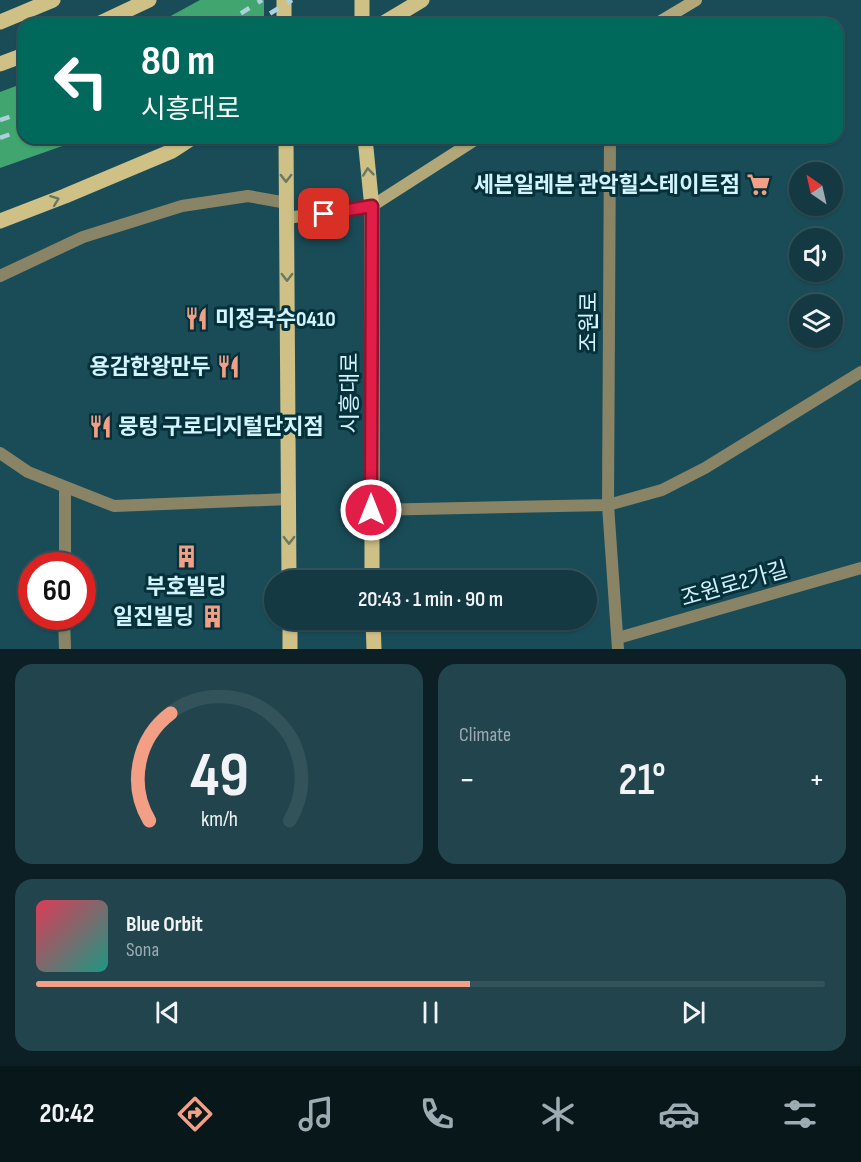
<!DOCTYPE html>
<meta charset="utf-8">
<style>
body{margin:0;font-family:"Sofia Sans Condensed","Noto Sans KR",sans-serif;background:#21444d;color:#f1f3f6;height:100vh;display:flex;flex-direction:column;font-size:22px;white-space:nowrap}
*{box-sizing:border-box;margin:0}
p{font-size:20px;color:#9dacb2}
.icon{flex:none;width:33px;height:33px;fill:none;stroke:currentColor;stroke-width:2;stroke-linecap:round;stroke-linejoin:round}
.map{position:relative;height:649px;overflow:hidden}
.sheet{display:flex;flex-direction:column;gap:15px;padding:15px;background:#0b1f24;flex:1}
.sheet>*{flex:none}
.guide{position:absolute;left:18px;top:18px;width:825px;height:126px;border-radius:18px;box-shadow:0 2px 4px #0004,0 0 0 2px #33535b;background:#00695c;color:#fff;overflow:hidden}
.needle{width:39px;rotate:326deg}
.fabs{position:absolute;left:789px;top:162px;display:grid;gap:12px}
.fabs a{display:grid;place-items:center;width:54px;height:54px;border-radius:50%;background:#143942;box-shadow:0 2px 4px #0004,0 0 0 2px #33535b;font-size:30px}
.speed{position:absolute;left:18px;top:552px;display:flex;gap:12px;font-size:30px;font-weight:700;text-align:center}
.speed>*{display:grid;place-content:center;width:78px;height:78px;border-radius:50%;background:#143942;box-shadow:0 2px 4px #0004,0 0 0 2px #33535b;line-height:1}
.speed .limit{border:9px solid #d22;background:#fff;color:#111}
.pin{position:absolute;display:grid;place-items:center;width:51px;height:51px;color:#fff;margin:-26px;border-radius:12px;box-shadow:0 3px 9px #0006}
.me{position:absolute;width:66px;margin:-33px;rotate:0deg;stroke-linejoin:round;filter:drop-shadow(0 0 4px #0008)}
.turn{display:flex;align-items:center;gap:21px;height:126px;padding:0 24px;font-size:27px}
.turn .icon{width:78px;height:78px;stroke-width:2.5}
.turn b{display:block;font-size:42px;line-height:51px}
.big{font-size:45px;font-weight:600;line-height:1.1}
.sheet .tile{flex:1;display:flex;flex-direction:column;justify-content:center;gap:9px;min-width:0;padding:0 21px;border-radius:18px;background:#21444d}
.sheet .dial{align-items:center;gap:0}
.dial svg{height:156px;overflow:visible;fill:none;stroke:#33535b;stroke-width:7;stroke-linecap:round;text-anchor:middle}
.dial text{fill:#f1f3f6;stroke:none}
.song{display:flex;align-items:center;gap:18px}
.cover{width:72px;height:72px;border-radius:9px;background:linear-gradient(135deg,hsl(350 70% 55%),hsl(170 70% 35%))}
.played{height:6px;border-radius:3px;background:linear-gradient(90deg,#f39f86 55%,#33535b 55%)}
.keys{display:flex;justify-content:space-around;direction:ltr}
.heat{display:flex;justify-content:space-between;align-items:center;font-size:33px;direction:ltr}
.sheet .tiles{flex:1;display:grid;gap:15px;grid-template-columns:1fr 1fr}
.tile:last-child{grid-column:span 2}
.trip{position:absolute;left:264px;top:570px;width:333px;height:60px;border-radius:30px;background:#143942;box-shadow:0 2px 4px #0004,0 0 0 2px #33535b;font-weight:600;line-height:60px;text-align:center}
.tab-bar{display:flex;height:96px;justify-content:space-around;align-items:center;background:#08171a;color:#9dacb2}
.tab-bar .icon{width:42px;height:42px}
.tab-bar .on{color:#f39f86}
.tab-bar b{font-size:27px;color:#f1f3f6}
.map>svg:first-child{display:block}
</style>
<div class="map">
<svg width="861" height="649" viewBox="0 0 861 649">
<rect width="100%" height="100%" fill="#1a4c58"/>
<path fill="#40a56f" d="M200 0H346L307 24H156Z
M24 83V138H85L0 168V92Z"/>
<path fill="#1a4c58" d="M264 0H349L312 24H264Z"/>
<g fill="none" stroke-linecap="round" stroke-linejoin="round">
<path stroke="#8a8467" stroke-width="12" d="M610 138 608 505 618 649
M0 276 83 237 182 206 248 196 287 203
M0 453 28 472 114 506 289 499
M65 566V487
M64 616 65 649
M618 638 861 568"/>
<path stroke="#8a8467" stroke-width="12" d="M371 510 608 505 662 490 705 468 861 372"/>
<path stroke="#b1a779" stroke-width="12" d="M656 24 696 0
M287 218 372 206 478 138"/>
<path stroke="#cfc186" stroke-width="15" d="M284 0V24
M362 0V24
M0 22 53 0
M98 24 149 0
M382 24 422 0
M0 64 24 55
M286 138 289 580
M365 138 372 208V580
M0 221 65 196 172 151 192 138
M290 620V649
M373 620 374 649"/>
<path stroke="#acd1dc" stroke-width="4.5" stroke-dasharray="10 10" stroke-linecap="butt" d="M224 24 262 0
M253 24 292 0
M0 120 24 112
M0 138 24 129"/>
</g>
<defs><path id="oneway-chevron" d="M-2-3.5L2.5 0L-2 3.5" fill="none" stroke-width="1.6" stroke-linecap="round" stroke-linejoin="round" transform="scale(1.5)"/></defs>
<g stroke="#6a7860">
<use href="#oneway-chevron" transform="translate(368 172) rotate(-96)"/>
<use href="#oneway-chevron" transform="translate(286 178) rotate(90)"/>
<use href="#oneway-chevron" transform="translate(55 200) rotate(-21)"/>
<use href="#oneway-chevron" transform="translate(287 277) rotate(90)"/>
<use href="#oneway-chevron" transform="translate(289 540) rotate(90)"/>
</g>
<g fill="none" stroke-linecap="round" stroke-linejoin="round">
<defs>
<path id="route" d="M324 214 372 206 371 510"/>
</defs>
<use href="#route" stroke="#92132f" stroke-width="15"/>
<use href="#route" stroke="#e11d48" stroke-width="10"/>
</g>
<defs>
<symbol id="supermarket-bare" viewBox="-9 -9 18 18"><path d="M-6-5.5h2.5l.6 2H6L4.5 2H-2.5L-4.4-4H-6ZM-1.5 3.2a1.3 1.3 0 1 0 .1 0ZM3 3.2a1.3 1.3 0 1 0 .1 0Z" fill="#f39f86" stroke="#06303a" stroke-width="2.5" paint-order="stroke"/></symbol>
<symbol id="restaurant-bare" viewBox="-9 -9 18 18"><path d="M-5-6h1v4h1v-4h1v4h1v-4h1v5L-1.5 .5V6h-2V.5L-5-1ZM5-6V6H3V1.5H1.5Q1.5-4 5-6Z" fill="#f39f86" stroke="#06303a" stroke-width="2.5" paint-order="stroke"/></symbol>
<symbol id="building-bare" viewBox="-9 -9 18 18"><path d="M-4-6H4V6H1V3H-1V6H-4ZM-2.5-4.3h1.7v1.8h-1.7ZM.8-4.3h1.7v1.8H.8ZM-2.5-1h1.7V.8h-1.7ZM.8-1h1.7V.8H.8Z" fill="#f39f86" stroke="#06303a" stroke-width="2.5" paint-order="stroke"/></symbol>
</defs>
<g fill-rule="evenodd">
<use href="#supermarket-bare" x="742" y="168" width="33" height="33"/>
<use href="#restaurant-bare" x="180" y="302" width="33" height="33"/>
<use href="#restaurant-bare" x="212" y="350" width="33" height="33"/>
<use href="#restaurant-bare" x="84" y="410" width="33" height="33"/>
<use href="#building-bare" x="170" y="540" width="33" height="33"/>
<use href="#building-bare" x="196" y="600" width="33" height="33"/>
</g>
<g text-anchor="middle" stroke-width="6" stroke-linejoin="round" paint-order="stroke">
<g font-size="22" font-weight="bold" fill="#d2f4fe" stroke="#06303a" text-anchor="end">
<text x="740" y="192">세븐일레븐 관악힐스테이트점</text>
<text x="215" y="326" text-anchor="start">미정국수0410</text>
<text x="211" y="374">용감한왕만두</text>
<text x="118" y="434" text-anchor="start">뭉텅 구로디지털단지점</text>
<text x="186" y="594" text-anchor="middle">부호빌딩</text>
<text x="194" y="624">일진빌딩</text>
</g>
<g font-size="22" fill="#d2f4fe" stroke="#06303a">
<text transform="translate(588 322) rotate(-90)" y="8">조원로</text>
<text transform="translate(349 393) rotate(-90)" y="8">시흥대로</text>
<text transform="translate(734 583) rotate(-16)" y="8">조원로2가길</text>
</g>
</g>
</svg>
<div class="fabs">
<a><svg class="needle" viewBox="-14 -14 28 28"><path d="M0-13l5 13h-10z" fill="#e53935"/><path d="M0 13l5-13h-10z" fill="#9dacb2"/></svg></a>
<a><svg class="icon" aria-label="sound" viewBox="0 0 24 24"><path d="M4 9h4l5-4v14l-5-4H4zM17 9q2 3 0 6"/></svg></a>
<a><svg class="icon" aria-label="layers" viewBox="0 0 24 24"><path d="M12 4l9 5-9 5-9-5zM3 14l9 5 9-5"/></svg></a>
</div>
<div class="speed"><div class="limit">60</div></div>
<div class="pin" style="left:324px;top:214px;background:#d93025"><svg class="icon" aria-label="arrive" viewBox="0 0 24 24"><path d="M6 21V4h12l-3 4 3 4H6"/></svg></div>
<svg class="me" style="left:371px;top:510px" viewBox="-20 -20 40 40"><circle r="17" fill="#e11d48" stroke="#fff" stroke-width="3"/><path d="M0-11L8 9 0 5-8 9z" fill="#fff"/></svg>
<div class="trip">20:43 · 1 min · 90 m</div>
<div class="guide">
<div class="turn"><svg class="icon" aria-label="left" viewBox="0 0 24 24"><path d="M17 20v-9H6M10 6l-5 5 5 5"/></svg><div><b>80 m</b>시흥대로</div></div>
</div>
</div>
<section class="sheet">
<div class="tiles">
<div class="tile dial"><svg viewBox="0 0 100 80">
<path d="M14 69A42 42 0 1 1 86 69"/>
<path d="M14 69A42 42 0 0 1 25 14" stroke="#f39f86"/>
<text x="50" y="56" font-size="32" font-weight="700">49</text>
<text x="50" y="72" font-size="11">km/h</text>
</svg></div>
<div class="tile"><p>Climate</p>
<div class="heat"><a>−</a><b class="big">21°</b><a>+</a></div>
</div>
<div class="tile">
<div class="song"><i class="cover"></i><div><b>Blue Orbit</b><p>Sona</p></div></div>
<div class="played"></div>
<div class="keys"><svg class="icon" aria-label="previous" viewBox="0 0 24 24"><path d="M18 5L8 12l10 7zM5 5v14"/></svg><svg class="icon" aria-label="pause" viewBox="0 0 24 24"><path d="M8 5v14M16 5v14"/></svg><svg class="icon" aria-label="next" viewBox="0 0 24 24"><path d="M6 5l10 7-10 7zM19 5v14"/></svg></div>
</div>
</div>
</section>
<nav class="tab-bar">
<b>20:42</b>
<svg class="icon on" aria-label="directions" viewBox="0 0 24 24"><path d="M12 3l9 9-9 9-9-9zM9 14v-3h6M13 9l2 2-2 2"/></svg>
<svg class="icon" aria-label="music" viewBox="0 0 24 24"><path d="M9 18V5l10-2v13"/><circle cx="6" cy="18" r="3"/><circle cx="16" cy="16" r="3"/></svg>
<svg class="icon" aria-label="phone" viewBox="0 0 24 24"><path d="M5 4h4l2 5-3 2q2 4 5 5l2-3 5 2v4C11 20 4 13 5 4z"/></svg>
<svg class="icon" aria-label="climate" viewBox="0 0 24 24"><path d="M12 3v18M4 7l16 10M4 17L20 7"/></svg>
<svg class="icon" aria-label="car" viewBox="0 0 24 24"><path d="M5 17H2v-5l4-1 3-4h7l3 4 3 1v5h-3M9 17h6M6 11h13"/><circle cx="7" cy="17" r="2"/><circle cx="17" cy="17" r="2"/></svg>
<svg class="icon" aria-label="filters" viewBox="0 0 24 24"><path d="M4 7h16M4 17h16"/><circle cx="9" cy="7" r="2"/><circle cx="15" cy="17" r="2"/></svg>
</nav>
